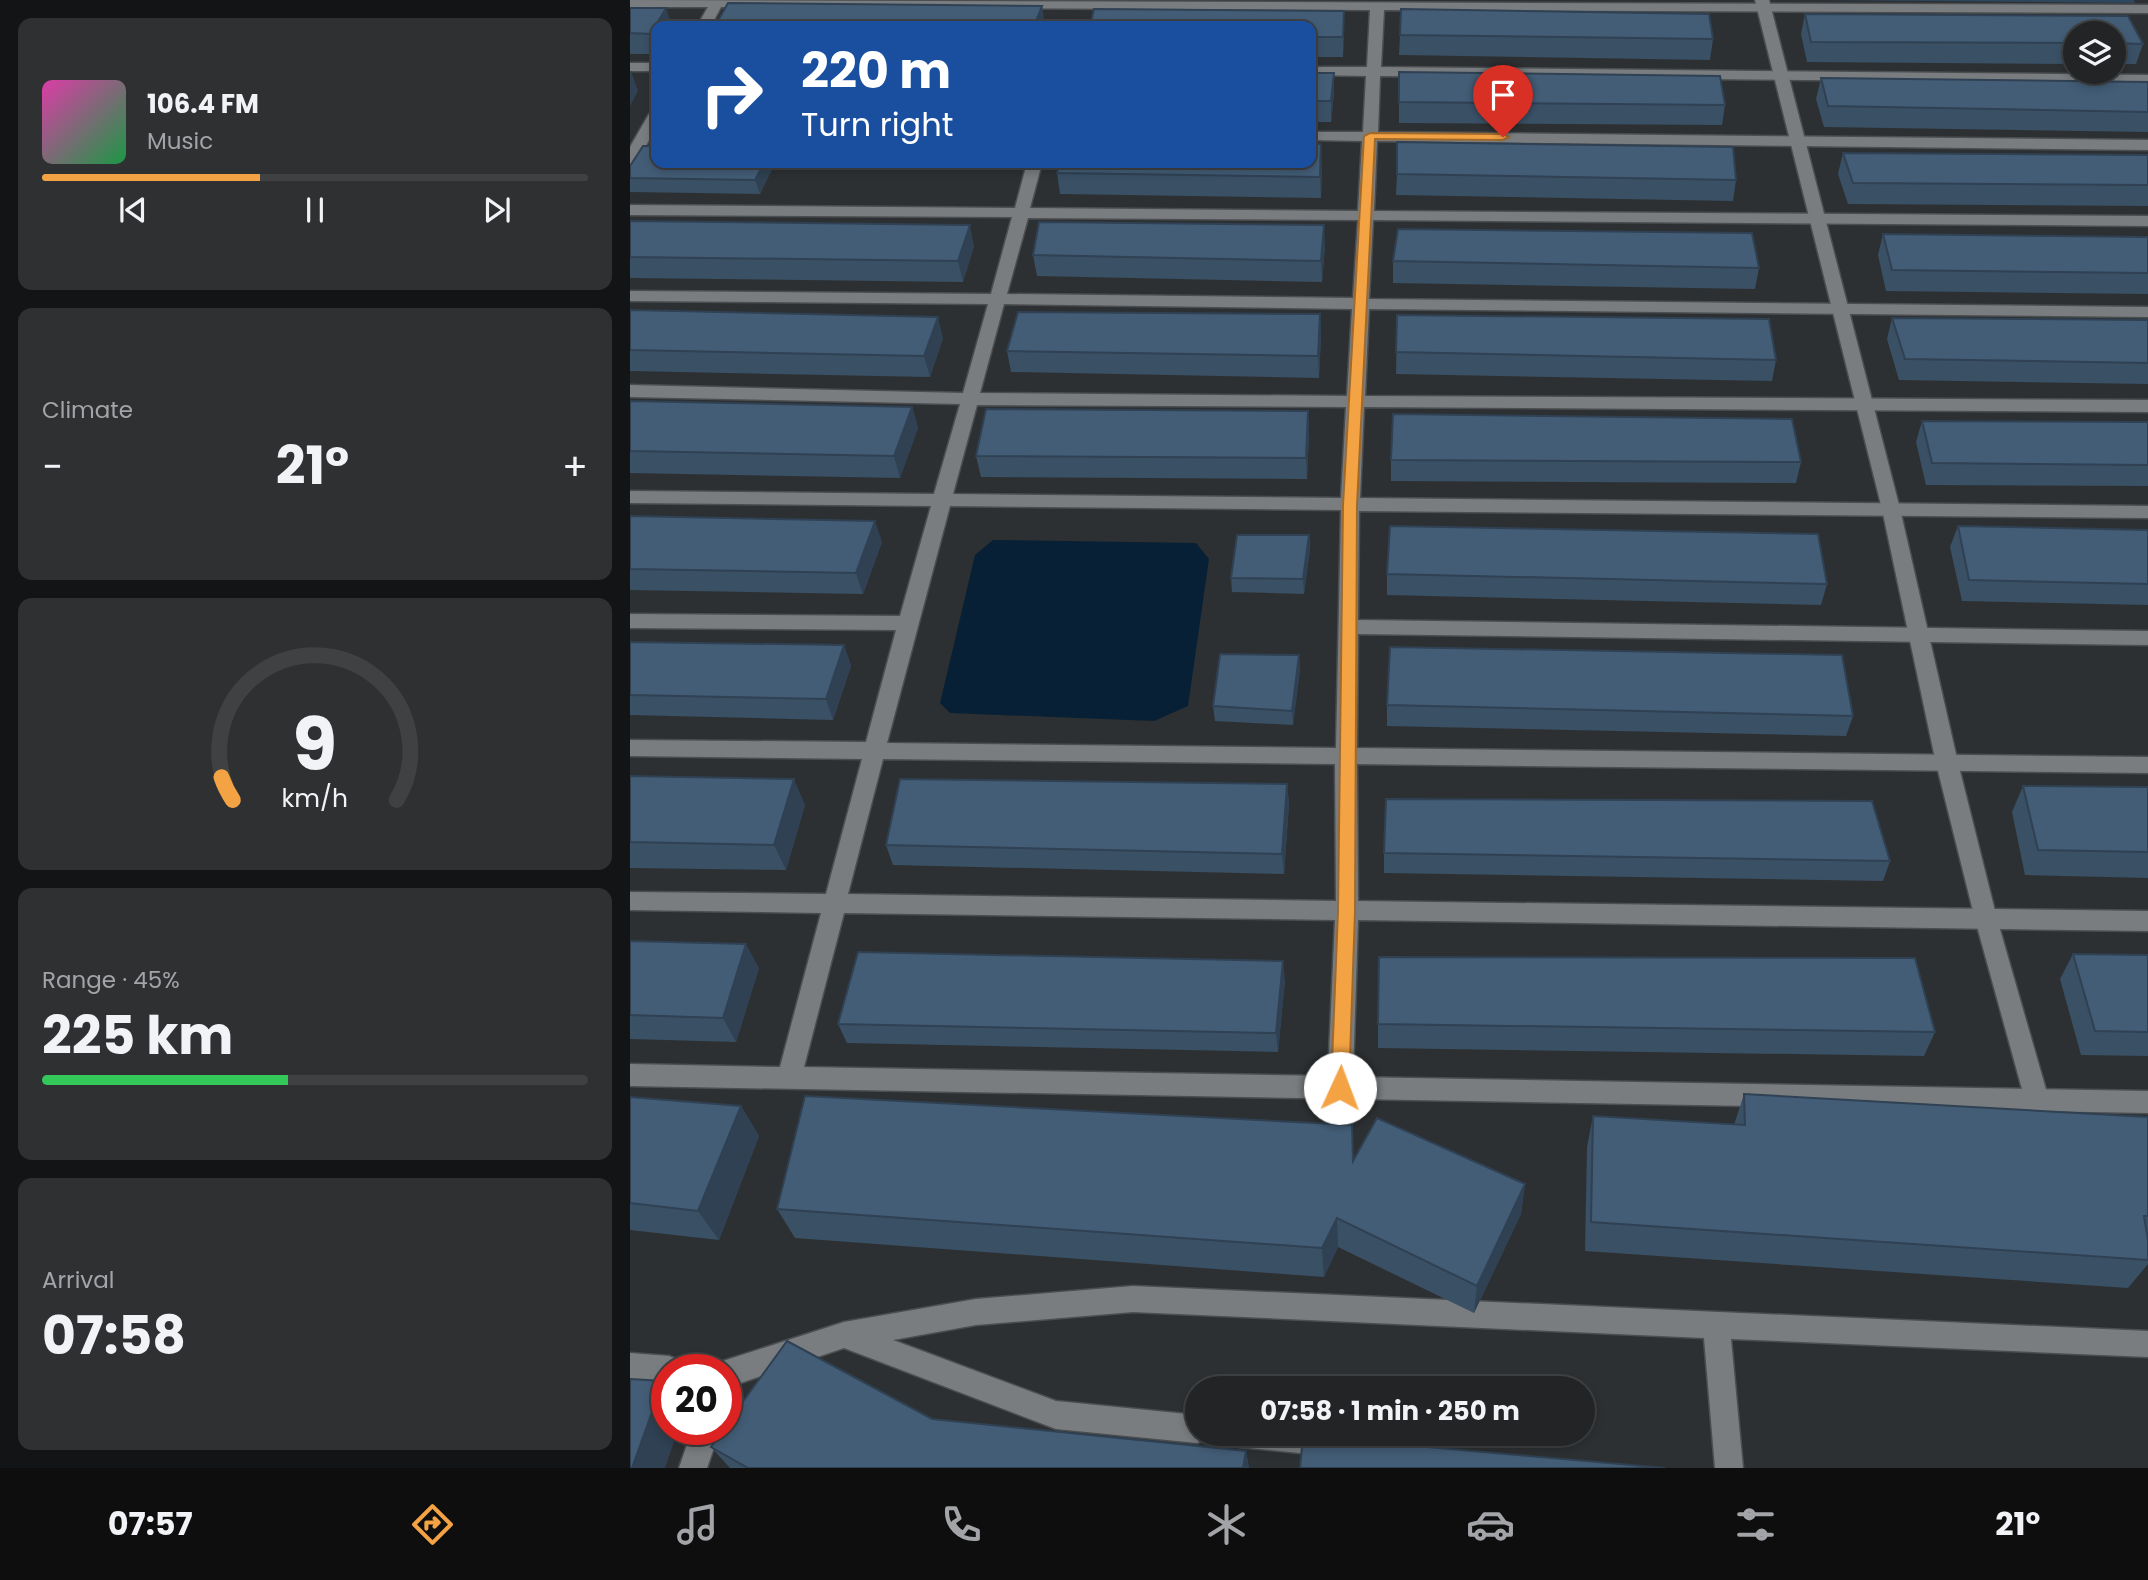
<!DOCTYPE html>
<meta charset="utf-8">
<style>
body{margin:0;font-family:Poppins,sans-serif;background:#2e3032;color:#f1f3f6;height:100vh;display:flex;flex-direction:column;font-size:26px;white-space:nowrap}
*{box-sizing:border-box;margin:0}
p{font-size:23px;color:#a2a4a7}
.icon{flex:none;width:38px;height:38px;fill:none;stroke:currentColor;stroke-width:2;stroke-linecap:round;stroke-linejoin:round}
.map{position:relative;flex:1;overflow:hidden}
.sheet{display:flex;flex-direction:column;gap:18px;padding:18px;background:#131415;width:630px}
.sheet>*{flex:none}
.top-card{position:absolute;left:21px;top:21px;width:665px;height:147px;border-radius:14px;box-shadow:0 4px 10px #0003,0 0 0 2px #3f4143;background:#1a4fa0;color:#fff;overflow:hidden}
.tools{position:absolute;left:1433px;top:21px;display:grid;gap:14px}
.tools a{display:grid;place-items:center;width:63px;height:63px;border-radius:50%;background:#222426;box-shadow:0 4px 10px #0003,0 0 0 2px #3f4143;font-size:35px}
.speed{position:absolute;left:21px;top:1354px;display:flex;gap:14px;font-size:35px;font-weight:700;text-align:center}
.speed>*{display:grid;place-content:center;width:91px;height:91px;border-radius:50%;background:#222426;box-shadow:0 4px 10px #0003,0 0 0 2px #3f4143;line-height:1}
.speed .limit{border:10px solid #d22;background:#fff;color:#111}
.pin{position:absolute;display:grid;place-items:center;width:60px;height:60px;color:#fff;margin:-72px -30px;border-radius:50% 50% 50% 0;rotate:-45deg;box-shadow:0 0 7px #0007}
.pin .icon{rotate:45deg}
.me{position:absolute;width:77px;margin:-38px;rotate:2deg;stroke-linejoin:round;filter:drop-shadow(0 0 5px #0008)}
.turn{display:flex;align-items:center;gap:24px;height:147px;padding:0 35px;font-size:32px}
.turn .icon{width:91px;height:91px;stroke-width:2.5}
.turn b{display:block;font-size:49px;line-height:60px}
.big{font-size:52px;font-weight:700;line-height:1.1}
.sheet .card{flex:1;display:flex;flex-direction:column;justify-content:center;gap:10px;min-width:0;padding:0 24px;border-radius:14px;background:#2e3032}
.sheet .dial{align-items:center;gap:0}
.dial svg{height:182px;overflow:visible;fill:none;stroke:#3f4143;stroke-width:7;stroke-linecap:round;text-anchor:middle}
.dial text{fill:#f1f3f6;stroke:none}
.song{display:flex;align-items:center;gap:21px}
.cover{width:84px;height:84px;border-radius:10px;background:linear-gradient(135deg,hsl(320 70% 55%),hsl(140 70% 35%))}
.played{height:7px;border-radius:4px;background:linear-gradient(90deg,#f4a344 40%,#3f4143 40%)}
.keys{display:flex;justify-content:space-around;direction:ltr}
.heat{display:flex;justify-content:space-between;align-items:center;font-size:38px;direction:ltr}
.charge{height:10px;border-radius:5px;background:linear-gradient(90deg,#34c759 45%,#3f4143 0)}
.trip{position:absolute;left:555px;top:1376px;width:410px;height:70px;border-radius:35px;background:#222426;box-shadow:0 4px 10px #0003,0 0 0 2px #3f4143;font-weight:700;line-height:70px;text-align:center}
.tab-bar{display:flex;height:112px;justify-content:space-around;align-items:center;background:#0e0e0f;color:#a2a4a7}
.tab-bar .icon{width:49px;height:49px}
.tab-bar .on{color:#f4a344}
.tab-bar b{font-size:32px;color:#f1f3f6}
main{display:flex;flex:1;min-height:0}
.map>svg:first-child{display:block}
</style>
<main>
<section class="sheet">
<div class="card">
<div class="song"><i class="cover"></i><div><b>106.4 FM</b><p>Music</p></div></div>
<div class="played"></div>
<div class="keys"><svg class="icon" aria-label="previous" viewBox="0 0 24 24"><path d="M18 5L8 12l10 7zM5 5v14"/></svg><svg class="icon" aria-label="pause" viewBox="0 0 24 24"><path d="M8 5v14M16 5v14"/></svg><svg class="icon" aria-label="next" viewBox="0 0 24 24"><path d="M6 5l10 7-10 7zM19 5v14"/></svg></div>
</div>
<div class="card"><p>Climate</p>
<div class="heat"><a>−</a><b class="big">21°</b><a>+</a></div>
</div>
<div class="card dial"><svg viewBox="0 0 100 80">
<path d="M14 69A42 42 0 1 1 86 69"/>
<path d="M14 69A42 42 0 0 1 9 59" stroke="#f4a344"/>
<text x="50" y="56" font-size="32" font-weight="700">9</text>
<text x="50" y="72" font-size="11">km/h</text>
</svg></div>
<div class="card"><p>Range · 45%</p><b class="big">225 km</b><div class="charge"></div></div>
<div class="card"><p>Arrival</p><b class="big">07:58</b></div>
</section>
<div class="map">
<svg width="1518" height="1468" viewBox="0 0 1518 1468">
<rect width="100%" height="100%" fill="#2d3032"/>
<path fill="#2e475d" d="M1185 0H1504L1505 3Z"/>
<path fill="#072035" d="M363 540 566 543 579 559 558 706 524 721 320 713 310 703 345 555Z"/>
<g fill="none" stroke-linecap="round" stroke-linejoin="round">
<defs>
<path id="lane" d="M0 0 1518 5V13L754 10 751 67 1518 75V83L750 76 748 132 1518 140V150L747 141 744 211 1518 216V226L743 220 739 299 1518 307V317L739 309 735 396 1518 400V412L734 407 730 498 1518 506V518L729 511 728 620 1518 631V645L728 634 727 748 1518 757V773L727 764 728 901 1518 911V931L728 920 723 1077 1518 1091V1113L0 1086V1064L150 1067 191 913 0 910V892L196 894 232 759 0 756V740L236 742 266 630 0 628V614L270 616 301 506 0 503V491L304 494 330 404 0 397V385L333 393 358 304 0 301V291L361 294 382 217 0 215V205L385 208 397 163H412L400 208 728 211 732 141 681 140V132H733L736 76 681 75V67H737L740 10 91 7 81 26H67L78 7H0ZM398 218 728 220 723 298 377 294ZM374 304 722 309 717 396 350 393ZM347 405 716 407 711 498 323 494ZM320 506 711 510 706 748 257 743ZM253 759 705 764 706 901 218 894ZM214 913 705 920 698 1076 174 1067Z
M0 63H26V71H0Z
M26 110V127L8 161 0 166V147L19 114Z
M503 1286 1518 1331V1357L1101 1339 1113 1468H1085L1074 1338 503 1312 346 1325 263 1340 426 1401 567 1415V1433H579L577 1439 567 1443 426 1429 214 1348 96 1388V1370H84L86 1364 96 1360 214 1322 346 1299Z
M0 1353 39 1356 49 1360 53 1370H37V1384L0 1381Z
M62 1430H90L77 1468H49Z
M595 1433H709L713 1442 709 1452 699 1456 609 1447 599 1443Z"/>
<path id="street" d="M1125 0H1139L1270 509 1328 763 1367 919 1419 1100 1416 1108 1407 1111 1398 1108 1395 1100 1345 919 1306 763 1252 509Z"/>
</defs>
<use href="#lane" stroke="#4b4e50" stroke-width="3"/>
<use href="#street" stroke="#4b4e50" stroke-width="3"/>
<use href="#lane" fill="#797d80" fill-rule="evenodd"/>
<use href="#street" fill="#797d80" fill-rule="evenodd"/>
</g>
<path fill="#3a5065" d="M0 8 26 26V54H0Z
M1175 14 1498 16 1513 44 1506 64H1484V33H1446V64L1177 62 1171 34Z
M681 26 714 31 713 57H681Z
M770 35 1083 39 1080 60 769 55Z
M769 72 1095 105 1092 125 769 123Z
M681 73H704V93L701 122H681Z
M1191 78 1518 82V132L1194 127 1186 99Z
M1213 153 1518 155V206L1218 204 1208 174Z
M26 163H145L130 194 0 192V166Z
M692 165 691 198 430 194 427 173Z
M767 174 1106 180 1103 201 766 195Z
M0 221 344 246 333 282 0 278Z
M1253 234 1518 237V294L1256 291 1248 255Z
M695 246 692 282 407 276 403 255Z
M763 261 1129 268 1125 289 763 283Z
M0 310 313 338 300 377 0 371Z
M690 314 691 335 689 378 381 372 377 351Z
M767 315 1146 360 1142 381 766 374Z
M1262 318 1518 320V384L1269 380 1257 339Z
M0 401 282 407 288 428 270 478 0 473Z
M678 411 679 433 677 479 351 477 346 456Z
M1292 421 1518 422V486L1296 485 1286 442Z
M761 460 1171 462 1166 483 761 481Z
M0 516 252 542 233 594 0 590Z
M1328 526 1518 530V605L1332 601 1320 547Z
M679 535 680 549 674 594 602 592 601 578Z
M757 574 1197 584 1191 605 757 595Z
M0 642 214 645 221 666 203 720 0 715Z
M669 655 670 669 663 725 585 721 583 706Z
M757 705 1223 716 1216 736 757 726Z
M0 776 175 805 156 870 0 868Z
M657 784 659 804 654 874 263 865 256 845Z
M1393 786 1518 787V878L1395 875 1382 812Z
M754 853 1260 861 1253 881 754 873Z
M0 941 129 968 106 1042 0 1039Z
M1443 954 1518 955V1056L1451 1055 1430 979Z
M655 980 648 1052 217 1043 208 1024Z
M748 1024 1305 1032 1294 1056 748 1048Z
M1114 1094 1518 1117V1264L1498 1288 955 1251 957 1147 963 1116 1104 1125Z
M0 1097 111 1106 129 1136 89 1240 0 1230Z
M723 1161 895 1184 891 1214 844 1313 708 1247 694 1277 165 1238 147 1209Z
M302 1419 616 1451 619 1468H100L81 1447Z"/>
<path fill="#2f4153" d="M412 6 415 26H404Z
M36 8 42 26H26V49L21 34Z
M714 11V31L713 57V37Z
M1 71 8 91 0 106V72Z
M704 73V93L701 122V101Z
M691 144 692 165 691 198 690 177Z
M134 163H145L130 194 125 180Z
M340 225 344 246 333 282 328 261Z
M694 225 695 246 692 282 691 261Z
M690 314 691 335 689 378 688 356Z
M308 317 313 338 300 377 294 356Z
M282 407 288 428 270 478 264 456Z
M678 411 679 433 677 479 676 458Z
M245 521 252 542 233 594 226 573Z
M679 535 680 549 674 594 673 579Z
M214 645 221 666 203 720 196 699Z
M669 655 670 669 663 725 662 711Z
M164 779 175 805 156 870 144 845Z
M657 784 659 804 654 874 652 854Z
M116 944 129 968 106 1042 93 1018Z
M653 961 655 980 648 1052 646 1033Z
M111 1106 129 1136 89 1240 68 1211Z
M895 1184 891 1214 844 1313 847 1286Z
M707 1218 708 1247 694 1277 692 1248Z
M33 1381 37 1385V1430H48L35 1468H2Z
M616 1451 619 1468H613Z"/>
<path fill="#435d76" stroke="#2f4153" stroke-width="2" d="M98 3 412 6 404 26H85Z
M0 8H36L21 34 0 33Z
M464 9 714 11 713 37H681V26H460Z
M771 9 1079 14 1083 39 770 35Z
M1175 14 1498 16 1513 44 1484 43V33H1446V43L1181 42Z
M769 72 1090 76 1095 105 769 102Z
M681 73H704L701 101H681Z
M1191 78 1518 82V112L1198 106Z
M767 142 1103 147 1106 180 767 174Z
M681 144H691L690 177 427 173 429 163H681Z
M13 146H26V163H134L125 180 0 178V166Z
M1213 153 1518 155V185L1223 183Z
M0 221 340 225 328 261 0 257Z
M409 222 694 225 691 261 403 255Z
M768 229 1122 233 1129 268 763 261Z
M1253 234 1518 237V273L1262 270Z
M0 310 308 317 294 356 0 350Z
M388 312 690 314 688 356 377 351Z
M767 315 1139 319 1146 360 766 352Z
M1262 318 1518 320V363L1275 359Z
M0 401 282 407 264 456 0 451Z
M356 409 678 411 676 458 346 456Z
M763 414 1162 419 1171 462 761 460Z
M1292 421 1518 422V465L1302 463Z
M0 516 245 521 226 573 0 569Z
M760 526 1188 534 1197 584 757 574Z
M1328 526 1518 530V584L1339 580Z
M607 535H679L673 579 601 578Z
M0 642 214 645 196 699 0 695Z
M760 647 1212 655 1223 716 757 705Z
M590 654 669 655 662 711 583 706Z
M0 776 164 779 144 845 0 842Z
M270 779 657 784 652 854 256 845Z
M1393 786 1518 787V852L1408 850Z
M756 799 1242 801 1260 861 754 853Z
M0 941 116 944 93 1018 0 1015Z
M228 952 653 961 646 1033 208 1024Z
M1443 954 1518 955V1032L1465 1031Z
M749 957 1285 958 1305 1032 748 1024Z
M1114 1094 1518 1117V1216H1514L1518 1240V1260L961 1222 963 1116 1115 1125Z
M175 1096 722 1125 723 1161 747 1118 895 1184 847 1286 707 1218 692 1248 147 1209Z
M0 1097 111 1106 68 1211 0 1203Z
M157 1341 302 1419 616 1451 613 1468H118L81 1447 93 1430H96V1425Z
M0 1379 33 1381 2 1468H0Z
M673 1436 1035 1468H670Z"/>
<path fill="#f4a344" stroke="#9f6a2c" stroke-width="2" d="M740 133 873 134 879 137 873 140 745 139 727 505 725 911 719 1088 717 1094 710 1096 704 1094 701 1088 708 911 713 505 734 136Z"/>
</svg>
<div class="tools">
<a><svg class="icon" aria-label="layers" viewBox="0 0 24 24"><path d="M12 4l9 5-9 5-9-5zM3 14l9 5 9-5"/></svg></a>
</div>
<div class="speed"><div class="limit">20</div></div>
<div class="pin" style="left:873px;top:137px;background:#d93025"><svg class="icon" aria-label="arrive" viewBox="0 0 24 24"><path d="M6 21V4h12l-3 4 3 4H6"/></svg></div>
<svg class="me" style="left:710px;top:1088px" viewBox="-20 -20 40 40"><circle r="19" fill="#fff"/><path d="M0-13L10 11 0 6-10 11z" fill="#f4a344"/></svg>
<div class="trip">07:58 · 1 min · 250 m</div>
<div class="top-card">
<div class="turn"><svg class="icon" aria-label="right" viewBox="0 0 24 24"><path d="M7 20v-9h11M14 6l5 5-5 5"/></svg><div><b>220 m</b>Turn right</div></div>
</div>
</div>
</main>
<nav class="tab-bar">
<b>07:57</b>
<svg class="icon on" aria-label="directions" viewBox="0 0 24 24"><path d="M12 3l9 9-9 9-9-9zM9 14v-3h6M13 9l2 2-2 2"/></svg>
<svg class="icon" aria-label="music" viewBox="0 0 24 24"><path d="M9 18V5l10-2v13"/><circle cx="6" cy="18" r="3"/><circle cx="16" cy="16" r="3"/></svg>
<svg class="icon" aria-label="phone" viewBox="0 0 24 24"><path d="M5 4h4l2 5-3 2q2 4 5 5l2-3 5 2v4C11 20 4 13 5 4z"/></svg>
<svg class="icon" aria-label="climate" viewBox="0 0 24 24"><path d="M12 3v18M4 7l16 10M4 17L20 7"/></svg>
<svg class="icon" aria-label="car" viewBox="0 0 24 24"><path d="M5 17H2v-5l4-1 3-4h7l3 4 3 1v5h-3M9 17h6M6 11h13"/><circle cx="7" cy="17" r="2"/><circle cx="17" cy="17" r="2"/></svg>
<svg class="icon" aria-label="filters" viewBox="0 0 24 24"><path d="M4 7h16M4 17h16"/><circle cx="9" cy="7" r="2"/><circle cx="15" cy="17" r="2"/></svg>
<b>21°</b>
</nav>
